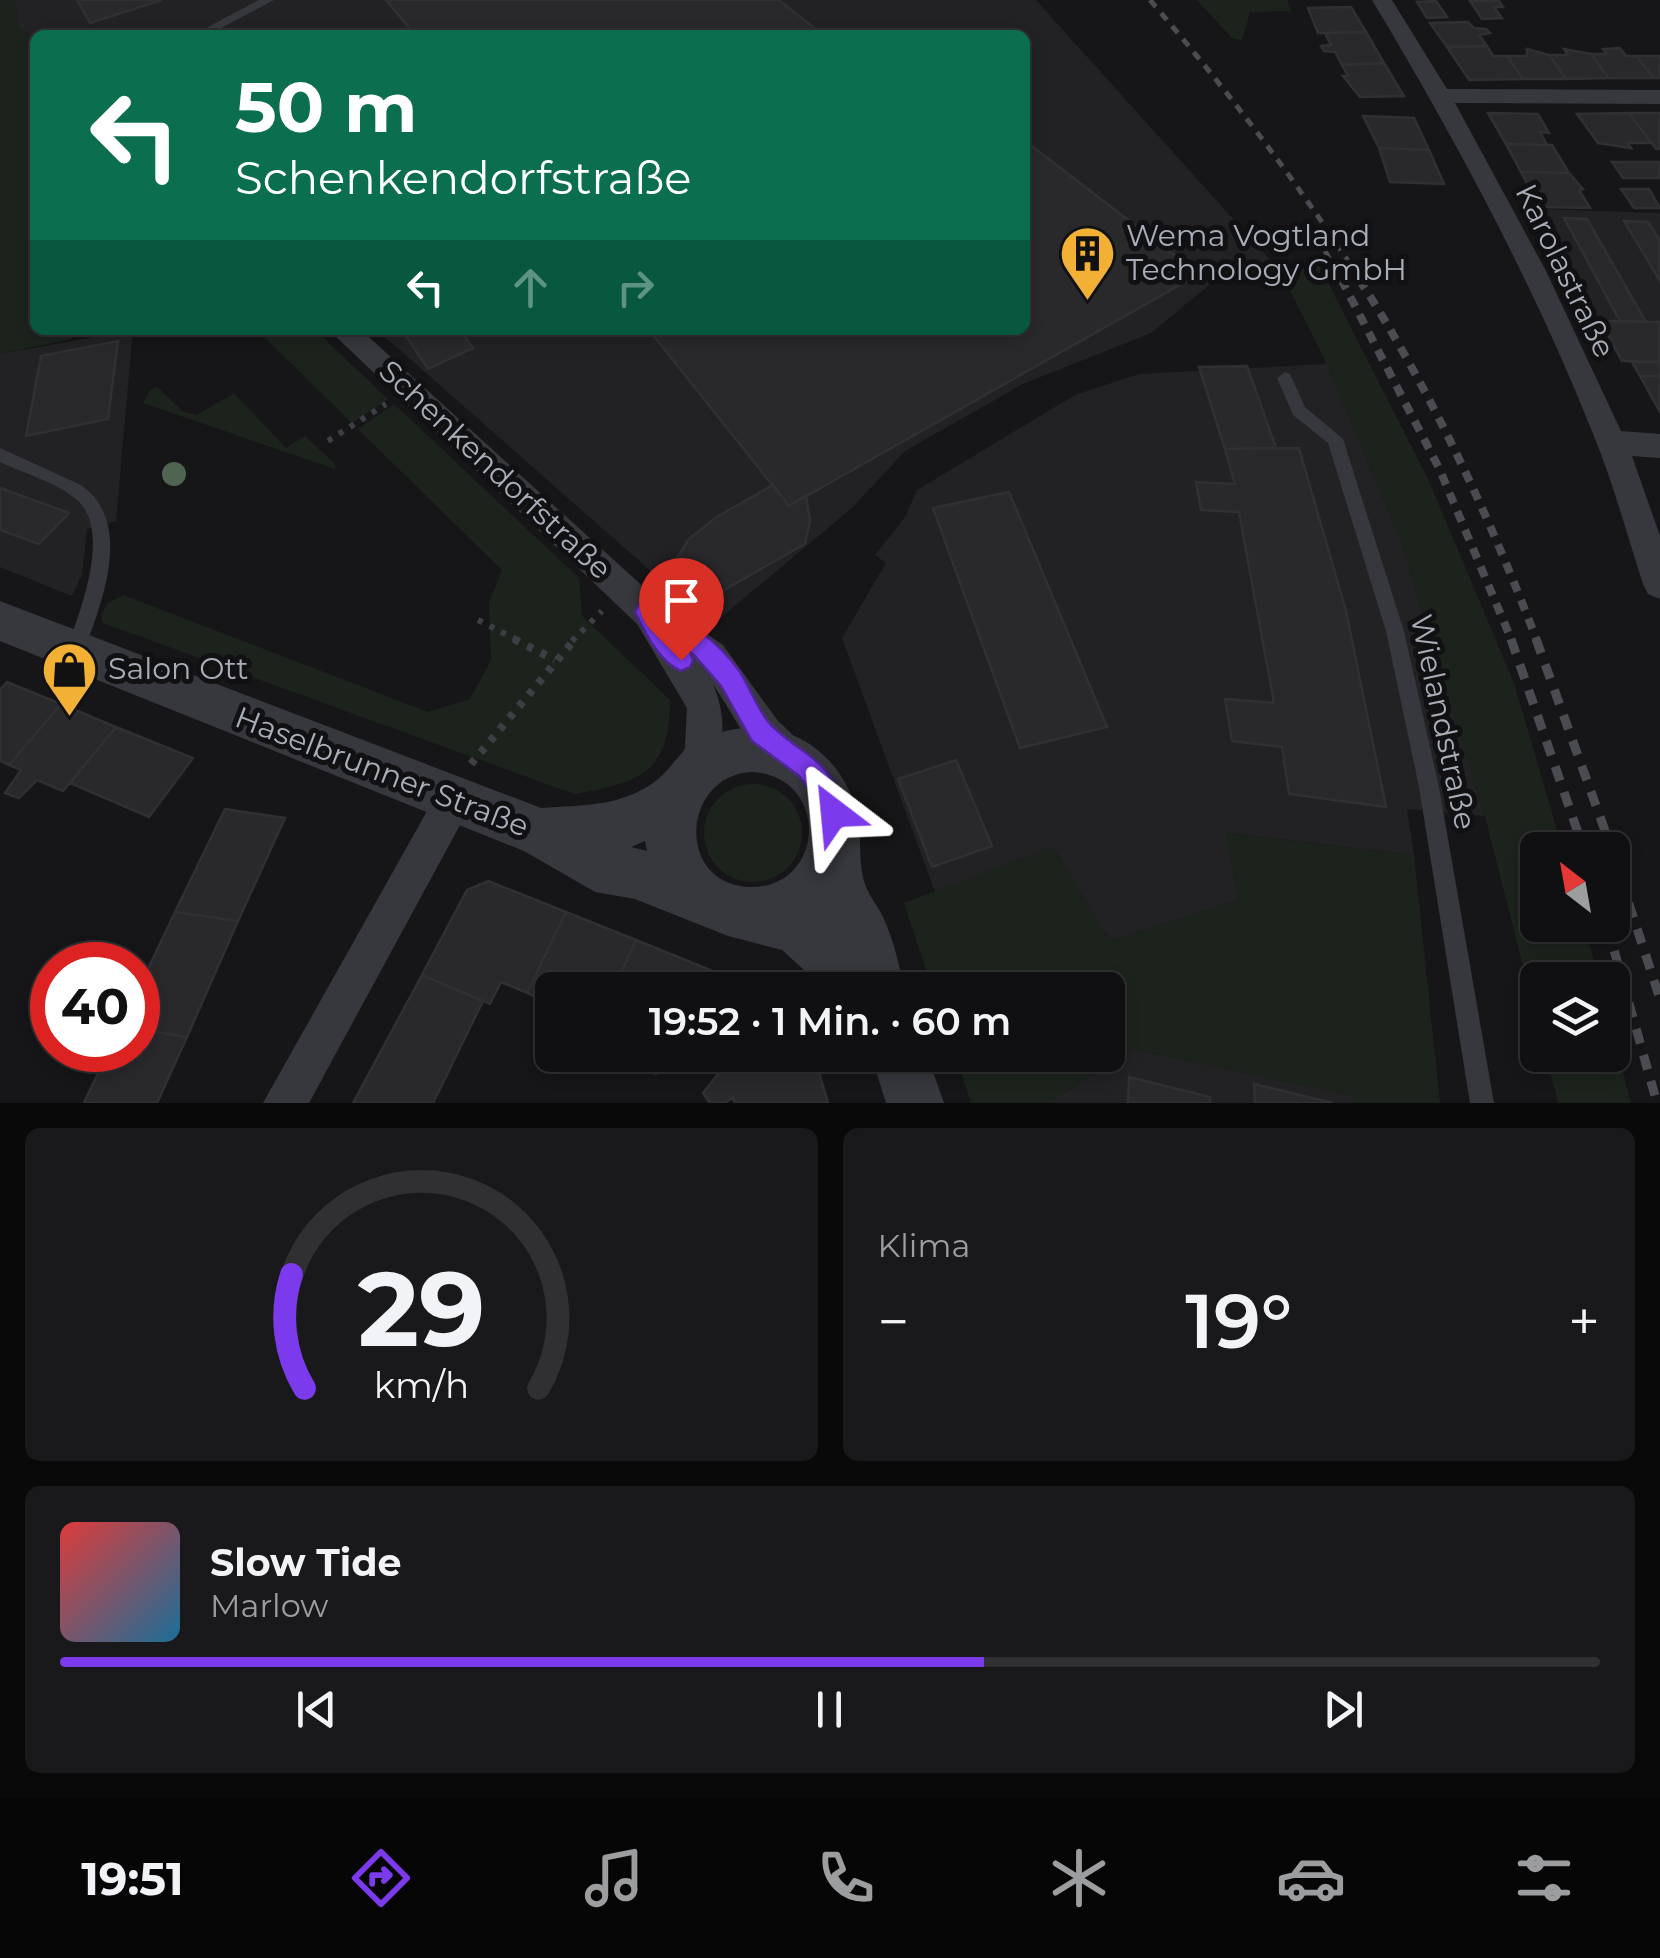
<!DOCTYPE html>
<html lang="de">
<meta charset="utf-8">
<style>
body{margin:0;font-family:Montserrat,sans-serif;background:#19191b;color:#f1f3f6;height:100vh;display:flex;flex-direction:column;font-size:38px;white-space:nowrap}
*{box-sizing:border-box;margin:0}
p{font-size:32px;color:#9c9d9f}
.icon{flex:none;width:55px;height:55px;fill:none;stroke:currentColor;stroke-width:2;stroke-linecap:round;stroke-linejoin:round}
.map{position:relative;height:1103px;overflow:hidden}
.details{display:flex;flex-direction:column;gap:25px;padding:25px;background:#09090a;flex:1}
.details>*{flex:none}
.guide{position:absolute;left:30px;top:30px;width:1000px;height:305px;border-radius:15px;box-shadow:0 5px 15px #0003,0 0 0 2px #303032;background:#0b6e4f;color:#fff;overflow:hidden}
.needle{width:65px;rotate:329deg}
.tools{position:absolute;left:1520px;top:832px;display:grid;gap:20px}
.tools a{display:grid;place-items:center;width:110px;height:110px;border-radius:15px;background:#101012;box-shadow:0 5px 15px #0003,0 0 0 2px #303032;font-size:50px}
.speed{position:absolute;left:30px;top:942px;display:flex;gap:20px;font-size:50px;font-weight:700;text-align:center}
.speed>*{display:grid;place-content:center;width:130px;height:130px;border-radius:50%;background:#101012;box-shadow:0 5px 15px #0003,0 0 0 2px #303032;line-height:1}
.speed .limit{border:15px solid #d22;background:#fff;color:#111}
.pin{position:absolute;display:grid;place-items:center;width:85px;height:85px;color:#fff;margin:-102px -42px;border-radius:50% 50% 50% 0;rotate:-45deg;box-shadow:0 0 10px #0007}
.pin .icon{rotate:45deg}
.me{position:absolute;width:110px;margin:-55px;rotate:331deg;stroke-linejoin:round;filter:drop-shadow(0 0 8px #0008)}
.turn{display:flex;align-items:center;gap:35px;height:210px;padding:0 40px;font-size:45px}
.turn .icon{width:130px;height:130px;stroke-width:2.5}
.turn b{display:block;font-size:70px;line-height:85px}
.lanes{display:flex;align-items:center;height:95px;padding:0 40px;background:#0003;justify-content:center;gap:50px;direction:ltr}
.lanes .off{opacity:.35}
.big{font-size:75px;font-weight:600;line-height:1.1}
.details .tile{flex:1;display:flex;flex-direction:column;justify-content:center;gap:15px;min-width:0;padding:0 35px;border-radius:15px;background:#19191b}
.details .dial{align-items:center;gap:0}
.dial svg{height:260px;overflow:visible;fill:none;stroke:#303032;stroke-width:7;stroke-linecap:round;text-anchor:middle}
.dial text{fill:#f1f3f6;stroke:none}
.song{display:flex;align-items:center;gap:30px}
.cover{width:120px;height:120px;border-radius:15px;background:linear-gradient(135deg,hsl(0 70% 55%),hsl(200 70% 35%))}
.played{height:10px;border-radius:5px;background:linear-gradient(90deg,#7c3aed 60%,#303032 60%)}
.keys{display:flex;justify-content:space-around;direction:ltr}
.heat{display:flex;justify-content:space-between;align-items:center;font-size:55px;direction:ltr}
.details .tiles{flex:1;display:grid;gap:25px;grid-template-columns:1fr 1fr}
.tile:last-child{grid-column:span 2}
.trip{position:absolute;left:535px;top:972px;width:590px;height:100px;border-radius:15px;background:#101012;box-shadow:0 5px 15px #0003,0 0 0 2px #303032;font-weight:600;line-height:100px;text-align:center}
.tab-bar{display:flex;height:160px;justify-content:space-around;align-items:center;background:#060607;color:#9c9d9f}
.tab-bar .icon{width:70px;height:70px}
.tab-bar .selected{color:#7c3aed}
.tab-bar b{font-size:45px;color:#f1f3f6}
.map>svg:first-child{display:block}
</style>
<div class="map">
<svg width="1660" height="1103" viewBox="0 0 1660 1103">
<rect width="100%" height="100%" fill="#161618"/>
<path fill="#222225" d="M14 0H1036L1280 271 1220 276 1151 333 1023 384 905 451 852 508 712 625 377 330H1025V35L35 37 20 30Z
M1539 209 1660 213V322L1595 321Z
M133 330 116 521 87 529 82 575 72 596 0 567V354Z
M1327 364 1400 538 1485 816 1407 809 1414 855 1227 833 1238 900 1110 941 1053 847 935 892 842 638 886 563 875 555 905 517 917 490 1075 395 1139 374Z
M1132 1049 1353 1096V1103H1048Z"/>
<path fill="#1c231d" d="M0 0H14L20 30 35 37V330H74L72 339 0 354Z
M1197 0H1287L1291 11 1250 12 1242 40 1232 38Z
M1319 265 1428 479 1514 683 1563 850H1538V925H1585L1586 931 1599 980H1538L1537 1022 1485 816 1400 538 1327 364 1280 271Z
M257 330H315L388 399 352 423Z
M157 387 184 412 197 415 234 393 286 448 305 436 335 464V469L143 403 151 389Z
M394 404 579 578 582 616 670 700C670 774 638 783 574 794L103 623 101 615 108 603 123 595 428 712 470 699 491 660 489 602 502 570 358 429Z
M704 833a49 49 0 1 1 98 0a49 49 0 1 1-98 0Z
M1226 833 1414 855 1440 1103H1353L1352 1096 1132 1049 1048 1103H971L955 1055H1108V990H933L904 903 1053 847 1110 941 1238 900Z
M1613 1033 1631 1103H1558L1546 1055H1612Z"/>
<path fill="#29292c" stroke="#303034" stroke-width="2.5" d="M77 0H162L90 23Z
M386 0H779L823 35H415Z
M1436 1 1447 17 1427 18 1417 2Z
M1470 1H1499L1503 7H1494L1502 18 1482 19Z
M1351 7 1366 32 1318 33 1308 8Z
M1468 22 1474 28 1486 29 1490 33 1479 35 1487 46 1447 47 1430 23Z
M1366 32 1384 63 1342 65 1335 52 1324 51 1321 46 1331 45 1325 33Z
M1487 46 1493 56H1507L1523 79 1469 80 1447 47Z
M1620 48 1626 56H1636L1654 78H1609L1591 54H1607L1603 49Z
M1527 49 1549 55 1566 79H1523L1507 56H1527Z
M1564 49 1591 54 1609 78 1566 79 1549 55H1568Z
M1636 56H1660V78H1654Z
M1384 63 1404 96 1360 97 1343 76H1348L1342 65Z
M1488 113 1538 114 1549 133 1540 132 1547 145 1506 144Z
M1629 113H1660V149H1656Z
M1629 113 1651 143H1627L1631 148 1598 143 1577 114Z
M1363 116 1414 118 1429 150 1379 148Z
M1025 141 1199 274 789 506 649 330H1025Z
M1506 144 1552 145 1569 173 1521 172Z
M1379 148 1429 150 1444 184 1390 182Z
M1612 162H1660V178H1623Z
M1521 172 1569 173 1583 189 1579 190 1590 208 1540 207Z
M1621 189H1649L1660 208H1634Z
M1564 218 1587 219 1646 322 1620 321Z
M1624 221 1648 222 1660 241V281Z
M1600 321 1660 322V362L1622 361Z
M402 330H460L473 348 428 369Z
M118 341 108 419 26 436 41 356Z
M1632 362H1660V376H1640Z
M1247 366 1276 448 1225 449 1199 367Z
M1640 376H1660V412Z
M1299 448 1346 611 1386 807 1289 794 1282 747 1232 741 1225 699 1274 703 1239 512 1201 510 1196 482 1235 484 1225 449Z
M773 485 789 506 806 495 810 521 805 544 724 590 703 593 677 584 671 568 689 539 715 518Z
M0 488 69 513 39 544 0 530Z
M1009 492 1107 727 1020 748 933 508Z
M7 682 61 704 9 765 0 761V690Z
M61 704 116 727 63 791 37 780 19 798 5 793 21 770 9 765Z
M116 727 193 758 149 817 70 783Z
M956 760 992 846 932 867 898 779Z
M225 809 285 818 238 921 175 912Z
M488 881 566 912 527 993 501 982 490 1004 422 975 467 890Z
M175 912 238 921 187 1037 138 1029V990Z
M566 912 636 940 613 990H552V1029L539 1023 544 1001 527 993Z
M636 940 720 974 714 990H613Z
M720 974 760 990H714Z
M422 975 483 1001 433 1103H353Z
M138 1029 187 1037 157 1103H84L109 1050H138Z
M644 1055H669L656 1074 639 1067Z
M689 1055H814L828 1103H735L733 1097 725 1103H710L703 1093 718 1074 687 1061Z
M1129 1077 1210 1097V1103H1128Z
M1254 1084 1333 1103H1255Z"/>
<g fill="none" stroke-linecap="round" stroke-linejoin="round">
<path stroke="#3d3f44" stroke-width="6" stroke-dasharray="5 8" stroke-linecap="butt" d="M328 441 386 404
M478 620 519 641
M572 641 602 611"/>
<path stroke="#3d3f44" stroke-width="8" stroke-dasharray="6 9" stroke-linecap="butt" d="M514 639 555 660
M471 764 575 639"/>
<path fill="#37383d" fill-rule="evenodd" d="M259 0H274L208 35H193Z
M1285 372 1290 374 1305 407 1343 439 1404 631 1439 787 1494 1103H1470L1419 787 1386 631 1328 443 1293 415 1277 378Z
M0 448 81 485C134 522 102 602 84 651L82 657 75 660 68 657 66 651C79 614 112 533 78 501 57 482 25 474 0 462Z"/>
<path fill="#37383d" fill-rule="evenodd" d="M1372 0H1392L1447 89 1660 90V104L1455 103 1546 271 1621 431 1660 434V458L1632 456 1660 536V599L1648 594 1643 584C1629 541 1617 497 1601 454 1540 296 1459 145 1372 0Z
M329 330H361L659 601 723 645 778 721 797 739 802 752 797 765 784 770C748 755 735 714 713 685 729 721 723 751 708 786L695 791 682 786 676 773 685 747 687 708 637 624Z
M453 782 466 788 472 801 466 814 309 1103H263L440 788Z"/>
<path fill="#37383d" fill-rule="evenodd" d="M0 601 541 808C582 805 623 807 657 780 673 767 680 749 700 740 766 709 835 738 856 809 863 833 857 860 865 884 869 896 878 906 883 917 894 940 899 966 905 990H826L782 950 728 936 635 899 595 892 524 851 0 641ZM752 772C831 776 826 890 748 887 675 883 682 775 752 772ZM645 841 647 851 631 847Z
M871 1055H927L944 1103H886Z"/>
<path stroke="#4a4c52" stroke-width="5" stroke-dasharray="9 8" stroke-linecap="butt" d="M1150 0C1227 90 1297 181 1361 281
M1325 251 1342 281"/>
<path stroke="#4a4c52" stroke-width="8" stroke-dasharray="11 9" stroke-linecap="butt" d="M1341 279 1439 468 1512 641
M1359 279C1431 391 1490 517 1537 641"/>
<path stroke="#4a4c52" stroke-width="9" stroke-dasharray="15 12" stroke-linecap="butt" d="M1511 639 1584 850
M1536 639 1612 850
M1612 852 1660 999
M1607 925 1657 1103"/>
</g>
<circle fill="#506452" cx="174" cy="474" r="12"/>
<path fill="#7c3aed" stroke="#51269a" stroke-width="2.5" d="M647 601C682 614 719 642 740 672 751 689 758 712 772 726 813 764 825 753 847 813L843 822 834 826 824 822 814 795 798 775 752 741 721 686 694 655 690 652 693 660 690 667 681 671C659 662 645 632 635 612L639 604Z"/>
<defs>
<symbol id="building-pin" viewBox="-11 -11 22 30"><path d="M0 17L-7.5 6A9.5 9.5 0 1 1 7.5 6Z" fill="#f2b134" stroke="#111113"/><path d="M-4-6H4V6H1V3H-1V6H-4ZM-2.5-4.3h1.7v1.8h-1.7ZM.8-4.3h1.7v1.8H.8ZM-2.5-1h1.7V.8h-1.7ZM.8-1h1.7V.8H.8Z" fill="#111"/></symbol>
<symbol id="shop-pin" viewBox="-11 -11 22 30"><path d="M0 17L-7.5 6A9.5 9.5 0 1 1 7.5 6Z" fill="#f2b134" stroke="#111113"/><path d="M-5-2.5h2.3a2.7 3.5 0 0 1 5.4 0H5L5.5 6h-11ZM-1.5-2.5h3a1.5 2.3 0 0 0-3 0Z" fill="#111"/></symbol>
</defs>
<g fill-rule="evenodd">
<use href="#building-pin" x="1056" y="222" width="63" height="86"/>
<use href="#shop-pin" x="38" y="638" width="63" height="86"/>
</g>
<g text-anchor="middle" stroke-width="10" stroke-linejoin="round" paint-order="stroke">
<g font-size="30" fill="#a8adb8" stroke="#111113" text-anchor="start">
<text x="1126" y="246">Wema Vogtland<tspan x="1126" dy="34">Technology GmbH</tspan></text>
<text x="108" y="679">Salon Ott</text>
</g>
<g font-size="30" fill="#a8adb8" stroke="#111113">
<text transform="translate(1565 271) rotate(64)" y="10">Karolastraße</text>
<text transform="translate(495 470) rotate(43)" y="10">Schenkendorfstraße</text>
<text transform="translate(1443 722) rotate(78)" y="10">Wielandstraße</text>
<text transform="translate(382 772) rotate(21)" y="10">Haselbrunner Straße</text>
</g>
</g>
</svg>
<div class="tools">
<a><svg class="needle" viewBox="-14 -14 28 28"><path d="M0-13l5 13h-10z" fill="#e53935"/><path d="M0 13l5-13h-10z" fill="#9c9d9f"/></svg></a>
<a><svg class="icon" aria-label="layers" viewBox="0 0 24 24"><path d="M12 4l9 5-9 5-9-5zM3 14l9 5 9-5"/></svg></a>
</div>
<div class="speed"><div class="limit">40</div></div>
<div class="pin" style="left:681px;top:660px;background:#d93025"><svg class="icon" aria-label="arrive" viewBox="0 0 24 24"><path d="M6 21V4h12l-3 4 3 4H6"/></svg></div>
<svg class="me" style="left:834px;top:813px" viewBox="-20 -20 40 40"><path d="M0-17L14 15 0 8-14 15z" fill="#7c3aed" stroke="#fff" stroke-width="4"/></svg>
<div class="trip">19:52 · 1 Min. · 60 m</div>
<div class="guide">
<div class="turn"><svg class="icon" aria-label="left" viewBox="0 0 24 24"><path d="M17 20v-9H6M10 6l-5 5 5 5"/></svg><div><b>50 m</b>Schenkendorfstraße</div></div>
<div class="lanes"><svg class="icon" aria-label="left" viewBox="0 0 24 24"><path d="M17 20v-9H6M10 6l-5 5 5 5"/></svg><svg class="icon off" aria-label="ahead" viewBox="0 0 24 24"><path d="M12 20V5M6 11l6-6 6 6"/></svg><svg class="icon off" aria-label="right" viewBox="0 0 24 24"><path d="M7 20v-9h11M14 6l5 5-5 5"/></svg></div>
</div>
</div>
<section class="details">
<div class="tiles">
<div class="tile dial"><svg viewBox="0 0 100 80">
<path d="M14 69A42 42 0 1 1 86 69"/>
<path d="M14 69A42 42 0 0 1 10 34" stroke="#7c3aed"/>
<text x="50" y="56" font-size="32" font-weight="700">29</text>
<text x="50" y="72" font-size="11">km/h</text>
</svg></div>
<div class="tile"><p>Klima</p>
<div class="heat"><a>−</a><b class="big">19°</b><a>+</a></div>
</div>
<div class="tile">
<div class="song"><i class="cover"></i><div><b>Slow Tide</b><p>Marlow</p></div></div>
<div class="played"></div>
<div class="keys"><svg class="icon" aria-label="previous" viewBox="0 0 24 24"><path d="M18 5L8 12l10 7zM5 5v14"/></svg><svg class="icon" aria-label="pause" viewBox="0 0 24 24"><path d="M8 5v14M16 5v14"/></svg><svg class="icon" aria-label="next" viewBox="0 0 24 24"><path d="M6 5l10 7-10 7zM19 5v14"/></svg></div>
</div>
</div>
</section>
<nav class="tab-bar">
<b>19:51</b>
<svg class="icon selected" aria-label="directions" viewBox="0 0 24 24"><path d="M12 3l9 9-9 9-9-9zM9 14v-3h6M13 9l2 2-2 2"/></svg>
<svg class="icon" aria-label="music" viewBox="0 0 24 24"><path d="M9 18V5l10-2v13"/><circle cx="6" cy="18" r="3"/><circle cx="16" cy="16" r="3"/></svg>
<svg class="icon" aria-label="phone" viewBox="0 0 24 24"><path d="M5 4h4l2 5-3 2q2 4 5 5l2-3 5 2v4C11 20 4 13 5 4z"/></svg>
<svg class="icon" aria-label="climate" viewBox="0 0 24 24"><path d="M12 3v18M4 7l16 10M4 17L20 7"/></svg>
<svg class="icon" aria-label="car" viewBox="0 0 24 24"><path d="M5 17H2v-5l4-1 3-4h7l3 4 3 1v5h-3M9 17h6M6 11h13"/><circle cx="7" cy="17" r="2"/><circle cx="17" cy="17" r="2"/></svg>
<svg class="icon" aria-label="filters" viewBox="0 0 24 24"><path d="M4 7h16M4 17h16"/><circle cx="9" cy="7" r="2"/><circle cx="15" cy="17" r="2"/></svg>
</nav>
